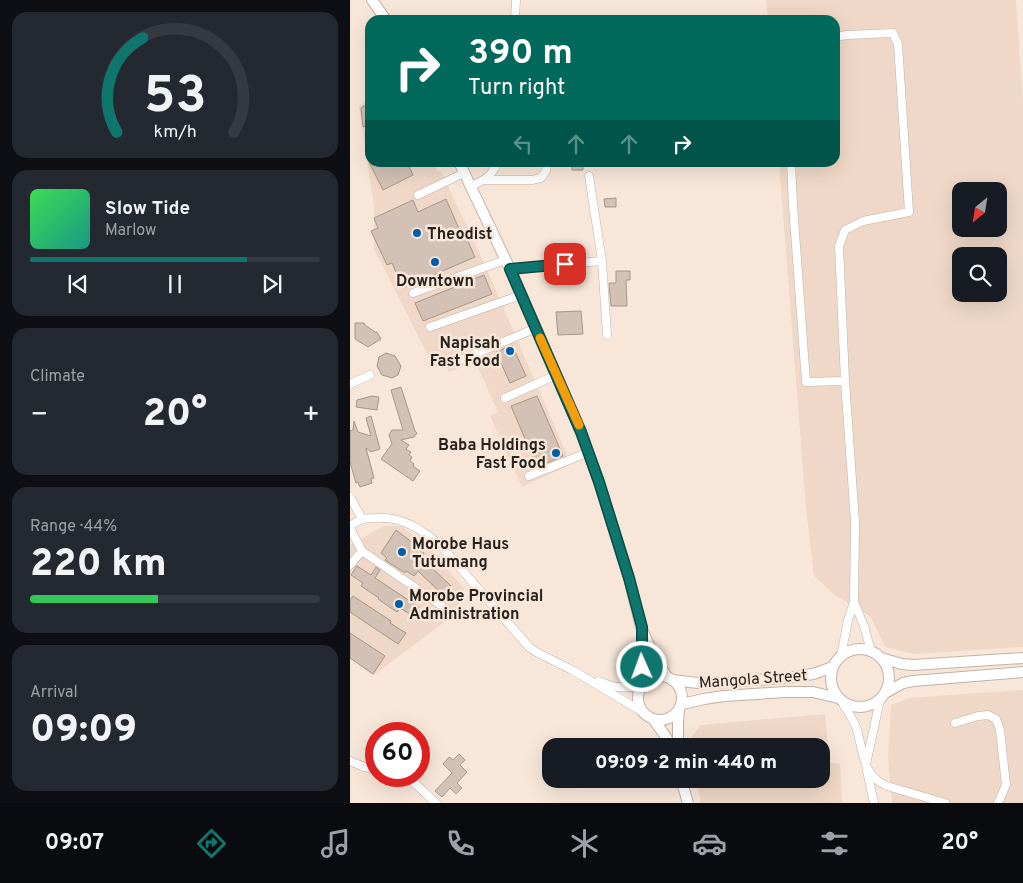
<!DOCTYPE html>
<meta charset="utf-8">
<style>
body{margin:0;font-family:Overpass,sans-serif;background:#242831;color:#f1f3f6;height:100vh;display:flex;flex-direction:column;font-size:19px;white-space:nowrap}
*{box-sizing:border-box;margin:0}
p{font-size:16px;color:#9ea1a6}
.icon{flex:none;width:28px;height:28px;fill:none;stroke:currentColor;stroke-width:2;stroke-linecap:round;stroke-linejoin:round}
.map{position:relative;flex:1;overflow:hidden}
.sheet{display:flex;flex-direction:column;gap:12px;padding:12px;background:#0d0f14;width:350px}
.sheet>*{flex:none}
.top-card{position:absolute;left:15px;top:15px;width:475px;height:152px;border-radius:15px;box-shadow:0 5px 20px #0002;background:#00695c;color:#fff;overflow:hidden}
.needle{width:32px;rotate:210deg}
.buttons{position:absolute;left:602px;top:182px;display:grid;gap:10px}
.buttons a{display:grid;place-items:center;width:55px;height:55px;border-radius:10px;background:#171b24;box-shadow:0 5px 20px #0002;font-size:25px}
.speed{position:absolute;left:15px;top:722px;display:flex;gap:10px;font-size:25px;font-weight:700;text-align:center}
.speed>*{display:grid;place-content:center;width:65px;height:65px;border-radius:50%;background:#171b24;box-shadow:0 5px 20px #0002;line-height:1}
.speed .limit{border:8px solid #d22;background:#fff;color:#111}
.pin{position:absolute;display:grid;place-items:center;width:42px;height:42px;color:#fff;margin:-21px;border-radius:10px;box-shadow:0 2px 8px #0006}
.me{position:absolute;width:55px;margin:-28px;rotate:358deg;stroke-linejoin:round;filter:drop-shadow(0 0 4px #0008)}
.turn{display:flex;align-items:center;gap:18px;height:105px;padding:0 20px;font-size:22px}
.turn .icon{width:65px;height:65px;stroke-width:2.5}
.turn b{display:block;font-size:35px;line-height:42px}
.lanes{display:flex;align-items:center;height:48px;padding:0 20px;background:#0003;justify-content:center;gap:25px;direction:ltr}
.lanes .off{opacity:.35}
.big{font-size:38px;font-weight:800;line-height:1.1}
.sheet .widget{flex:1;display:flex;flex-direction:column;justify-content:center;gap:8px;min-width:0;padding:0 18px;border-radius:15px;background:#242831}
.sheet .dial{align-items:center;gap:0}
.dial svg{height:130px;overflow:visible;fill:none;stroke:#363941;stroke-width:7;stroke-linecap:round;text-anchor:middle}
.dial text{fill:#f1f3f6;stroke:none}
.song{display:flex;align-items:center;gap:15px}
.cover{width:60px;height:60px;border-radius:8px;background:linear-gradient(135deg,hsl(130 70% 55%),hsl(170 70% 35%))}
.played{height:5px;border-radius:2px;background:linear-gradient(90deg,#0f766e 75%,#363941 75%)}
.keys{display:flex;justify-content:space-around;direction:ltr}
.heat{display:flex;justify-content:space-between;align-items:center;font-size:28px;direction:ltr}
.charge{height:8px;border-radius:4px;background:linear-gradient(90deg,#34c759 44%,#363941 0)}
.trip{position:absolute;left:192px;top:738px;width:288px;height:50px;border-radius:15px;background:#171b24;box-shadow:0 5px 20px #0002;font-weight:800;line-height:50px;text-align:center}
.tab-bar{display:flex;height:80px;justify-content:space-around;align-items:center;background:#090b0e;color:#9ea1a6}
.tab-bar .icon{width:35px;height:35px}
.tab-bar .active{color:#0f766e}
.tab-bar b{font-size:22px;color:#f1f3f6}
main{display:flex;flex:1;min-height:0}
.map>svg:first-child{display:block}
</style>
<main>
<section class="sheet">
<div class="widget dial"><svg viewBox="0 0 100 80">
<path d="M14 69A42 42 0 1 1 86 69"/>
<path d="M14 69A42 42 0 0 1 30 11" stroke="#0f766e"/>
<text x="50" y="56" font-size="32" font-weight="700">53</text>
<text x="50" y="72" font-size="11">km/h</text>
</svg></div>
<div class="widget">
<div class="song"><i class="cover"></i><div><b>Slow Tide</b><p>Marlow</p></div></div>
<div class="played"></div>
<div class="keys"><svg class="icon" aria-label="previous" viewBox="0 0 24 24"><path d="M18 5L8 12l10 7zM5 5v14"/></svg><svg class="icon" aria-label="pause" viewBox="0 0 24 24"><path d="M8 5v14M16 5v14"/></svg><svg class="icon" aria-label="next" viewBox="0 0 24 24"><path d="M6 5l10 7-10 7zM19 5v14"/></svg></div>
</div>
<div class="widget"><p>Climate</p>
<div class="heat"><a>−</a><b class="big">20°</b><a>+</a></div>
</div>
<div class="widget"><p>Range · 44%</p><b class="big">220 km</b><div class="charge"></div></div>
<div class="widget"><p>Arrival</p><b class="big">09:09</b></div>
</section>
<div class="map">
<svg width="673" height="803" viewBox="0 0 673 803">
<rect width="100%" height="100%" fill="#f8e7d9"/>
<path fill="#efd8c7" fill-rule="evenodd" d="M416 0H666L673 103V647L564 654 535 647 521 617 486 596 464 576 456 508 429 163 485 162V20H418ZM611 191H649V229H611ZM611 256H649V294H611Z
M20 100V162L83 163 88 172 91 171 135 265 221 464 172 487 140 416 148 412 125 361 99 372 92 358 82 363 24 249V206L9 106Z
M34 526H51L76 544 114 588 105 614 24 675 0 658V545Z
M673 690V803H542L538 759 541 705 559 698Z
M475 714 480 763 490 764 492 803H351L346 779H471V746H340L339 741 350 725Z"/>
<path fill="#d2c1b4" stroke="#a5968a" d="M20 103V124L13 127 11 108Z
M19 162H57L63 175 33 190Z
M222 162H233V170H222Z
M266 198V207H255L254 199Z
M96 199 113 238 116 237 125 257 53 288 42 263 37 265 21 231 28 228 24 218 63 200 68 212Z
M266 271H280V280H276L277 306H261L259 283H266Z
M134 275 142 294 73 321 65 303Z
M231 311 233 334 208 335 206 312Z
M5 323H14L15 325 25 332H27L31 339 18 347 5 339Z
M162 345 176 376 160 383 146 352Z
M36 353 45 356 51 366 48 375 42 378 32 375 27 366 29 357Z
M51 387 65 431 67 433 64 437 51 440 59 445 56 449 61 452 59 455 62 457 60 461 64 464 63 466 70 471 63 481 31 459 42 444 39 435 42 430H53L41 390Z
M22 396 29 397 27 410 6 407 7 400Z
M187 396 213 456 187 467 161 406Z
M21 416 30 449 21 452 16 448 24 478 21 479 22 483 10 487 8 482 6 483 0 462V431L3 430 4 421 8 432 21 436 16 418Z
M46 530 71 549 70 551 74 553 73 556 81 561 80 562 82 564 80 566 101 586 93 595 68 571 64 576 56 571 55 573 35 560 37 558 31 553Z
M7 566 21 575 26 567 30 570 25 578 69 607 63 616 50 608 47 612 28 599 29 598 11 586 13 583 1 575Z
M3 596 41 621 40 623 56 633 48 644 0 612V600Z
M0 633 35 656 23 674 0 658Z
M109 754 115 760 110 765 117 772 107 783 112 788 106 794 100 788 92 797 85 791 102 773 93 764 99 757 103 760Z"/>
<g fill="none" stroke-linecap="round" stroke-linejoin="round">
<defs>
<path id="minor" d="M165 20 166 0
M485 37 497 35 543 33 548 44 559 212 513 221 495 230 489 246 495 381 505 522 504 602 498 620 491 656
M441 162 443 205 456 382 495 381
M239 176 252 261 257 335
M134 180H182L191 178 196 171 197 162
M121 186C136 179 140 178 148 162
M68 195 114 173
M160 269 252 261
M63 293 155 260
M80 327 171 295
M109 361 186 328
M0 384 20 375
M155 398 206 375
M179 476 239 452
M0 497 12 519
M0 526C3 524 7 521 10 520 15 518 21 518 26 518 52 516 73 530 92 547L179 647 188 653 222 670 293 712
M0 528 12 551 0 565
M12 551 92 606
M504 602 514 626 521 651
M249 681C264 688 276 689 292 686
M492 702C497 711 504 720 507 730 513 751 513 777 537 786L595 803
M605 723 628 716 638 715 646 719 650 730 656 785 648 803
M0 761 14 767 26 769
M516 764 530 700
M517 771 524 803
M57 776 86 803"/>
<path id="major" d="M22 0 36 20
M109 162 160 269 231 432 249 482 279 578 291 627 305 659 317 677
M292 633 293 684
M481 678a29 29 0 1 1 58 0a29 29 0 1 1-58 0Z
M531 658 552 664 563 665 673 658
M288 698a22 22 0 1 1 44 0a22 22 0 1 1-44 0Z
M322 680 348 683H363L437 678 463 674 483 667
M535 693 553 683 563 681 673 672
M332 704 354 699 374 696 435 692H463L488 698
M303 719 314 734 321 746
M328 746V722L329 710
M331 779 338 803"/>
</defs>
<use href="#minor" stroke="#c2b2a6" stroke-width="9"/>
<use href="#major" stroke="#c2b2a6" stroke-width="12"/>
<use href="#minor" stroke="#fff" stroke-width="8"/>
<use href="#major" stroke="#fff" stroke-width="10"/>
</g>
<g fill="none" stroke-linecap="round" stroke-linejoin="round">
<defs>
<path id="route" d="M215 264 160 269 231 432 249 482 279 578 292 627V667"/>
</defs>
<use href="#route" stroke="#0a4d48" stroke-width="12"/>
<use href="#route" stroke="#0f766e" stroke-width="9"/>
<path stroke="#f59e0b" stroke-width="9" d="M190 338 229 425"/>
</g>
<g fill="#005daa" stroke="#f8e7d9" stroke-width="2">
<circle cx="67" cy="233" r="5"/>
<circle cx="85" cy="262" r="5"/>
<circle cx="160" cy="351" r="5"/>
<circle cx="206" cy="453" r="5"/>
<circle cx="52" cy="552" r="5"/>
<circle cx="49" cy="604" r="5"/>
</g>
<g text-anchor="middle" stroke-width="5" stroke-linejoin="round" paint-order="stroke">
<g font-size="16" font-weight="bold" fill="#28221d" stroke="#f8e7d9" text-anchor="start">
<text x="77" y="239">Theodist</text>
<text x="85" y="286" text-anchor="middle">Downtown</text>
<text x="150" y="348" text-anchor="end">Napisah<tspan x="150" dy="18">Fast Food</tspan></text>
<text x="196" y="450" text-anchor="end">Baba Holdings<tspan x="196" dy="18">Fast Food</tspan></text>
<text x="62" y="549">Morobe Haus<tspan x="62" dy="18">Tutumang</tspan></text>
<text x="59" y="601">Morobe Provincial<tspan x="59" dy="18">Administration</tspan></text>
</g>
<g font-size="16" fill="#28221d" stroke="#f8e7d9">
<text transform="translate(403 678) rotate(-4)" y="6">Mangola Street</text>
</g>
</g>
</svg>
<div class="buttons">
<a><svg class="needle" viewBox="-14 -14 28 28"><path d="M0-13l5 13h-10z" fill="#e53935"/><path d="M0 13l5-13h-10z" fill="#9ea1a6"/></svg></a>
<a><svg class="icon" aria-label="search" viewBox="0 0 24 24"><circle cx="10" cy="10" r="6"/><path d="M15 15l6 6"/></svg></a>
</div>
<div class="speed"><div class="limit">60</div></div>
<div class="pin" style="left:215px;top:264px;background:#d93025"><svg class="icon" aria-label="arrive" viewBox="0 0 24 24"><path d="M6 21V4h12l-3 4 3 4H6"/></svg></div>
<svg class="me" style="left:292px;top:667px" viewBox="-20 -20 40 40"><circle r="17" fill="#0f766e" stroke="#fff" stroke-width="3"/><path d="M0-11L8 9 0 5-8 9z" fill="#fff"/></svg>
<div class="trip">09:09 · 2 min · 440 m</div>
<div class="top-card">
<div class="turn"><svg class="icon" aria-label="right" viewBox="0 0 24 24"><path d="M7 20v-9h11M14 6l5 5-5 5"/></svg><div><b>390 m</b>Turn right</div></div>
<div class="lanes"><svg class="icon off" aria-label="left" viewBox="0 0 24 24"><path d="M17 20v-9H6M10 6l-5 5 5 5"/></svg><svg class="icon off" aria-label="ahead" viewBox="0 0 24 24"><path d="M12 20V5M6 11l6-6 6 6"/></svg><svg class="icon off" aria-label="ahead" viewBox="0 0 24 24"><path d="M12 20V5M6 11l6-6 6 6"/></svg><svg class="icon" aria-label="right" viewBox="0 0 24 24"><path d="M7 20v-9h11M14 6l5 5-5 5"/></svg></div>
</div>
</div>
</main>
<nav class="tab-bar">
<b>09:07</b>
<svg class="icon active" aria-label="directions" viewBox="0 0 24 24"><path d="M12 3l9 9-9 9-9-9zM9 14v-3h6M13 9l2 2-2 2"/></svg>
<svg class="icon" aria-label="music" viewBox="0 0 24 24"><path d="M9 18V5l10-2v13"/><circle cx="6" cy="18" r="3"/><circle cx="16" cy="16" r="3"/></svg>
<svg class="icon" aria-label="phone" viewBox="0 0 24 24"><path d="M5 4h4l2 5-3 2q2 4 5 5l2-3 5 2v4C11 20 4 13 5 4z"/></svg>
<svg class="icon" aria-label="climate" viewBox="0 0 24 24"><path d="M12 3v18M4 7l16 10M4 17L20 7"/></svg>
<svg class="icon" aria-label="car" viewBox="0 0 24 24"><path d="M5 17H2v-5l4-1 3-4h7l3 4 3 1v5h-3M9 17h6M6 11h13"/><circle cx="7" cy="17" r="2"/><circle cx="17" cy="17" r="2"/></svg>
<svg class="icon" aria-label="filters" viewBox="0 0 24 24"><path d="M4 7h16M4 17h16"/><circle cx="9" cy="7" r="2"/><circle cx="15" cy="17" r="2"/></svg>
<b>20°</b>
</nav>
